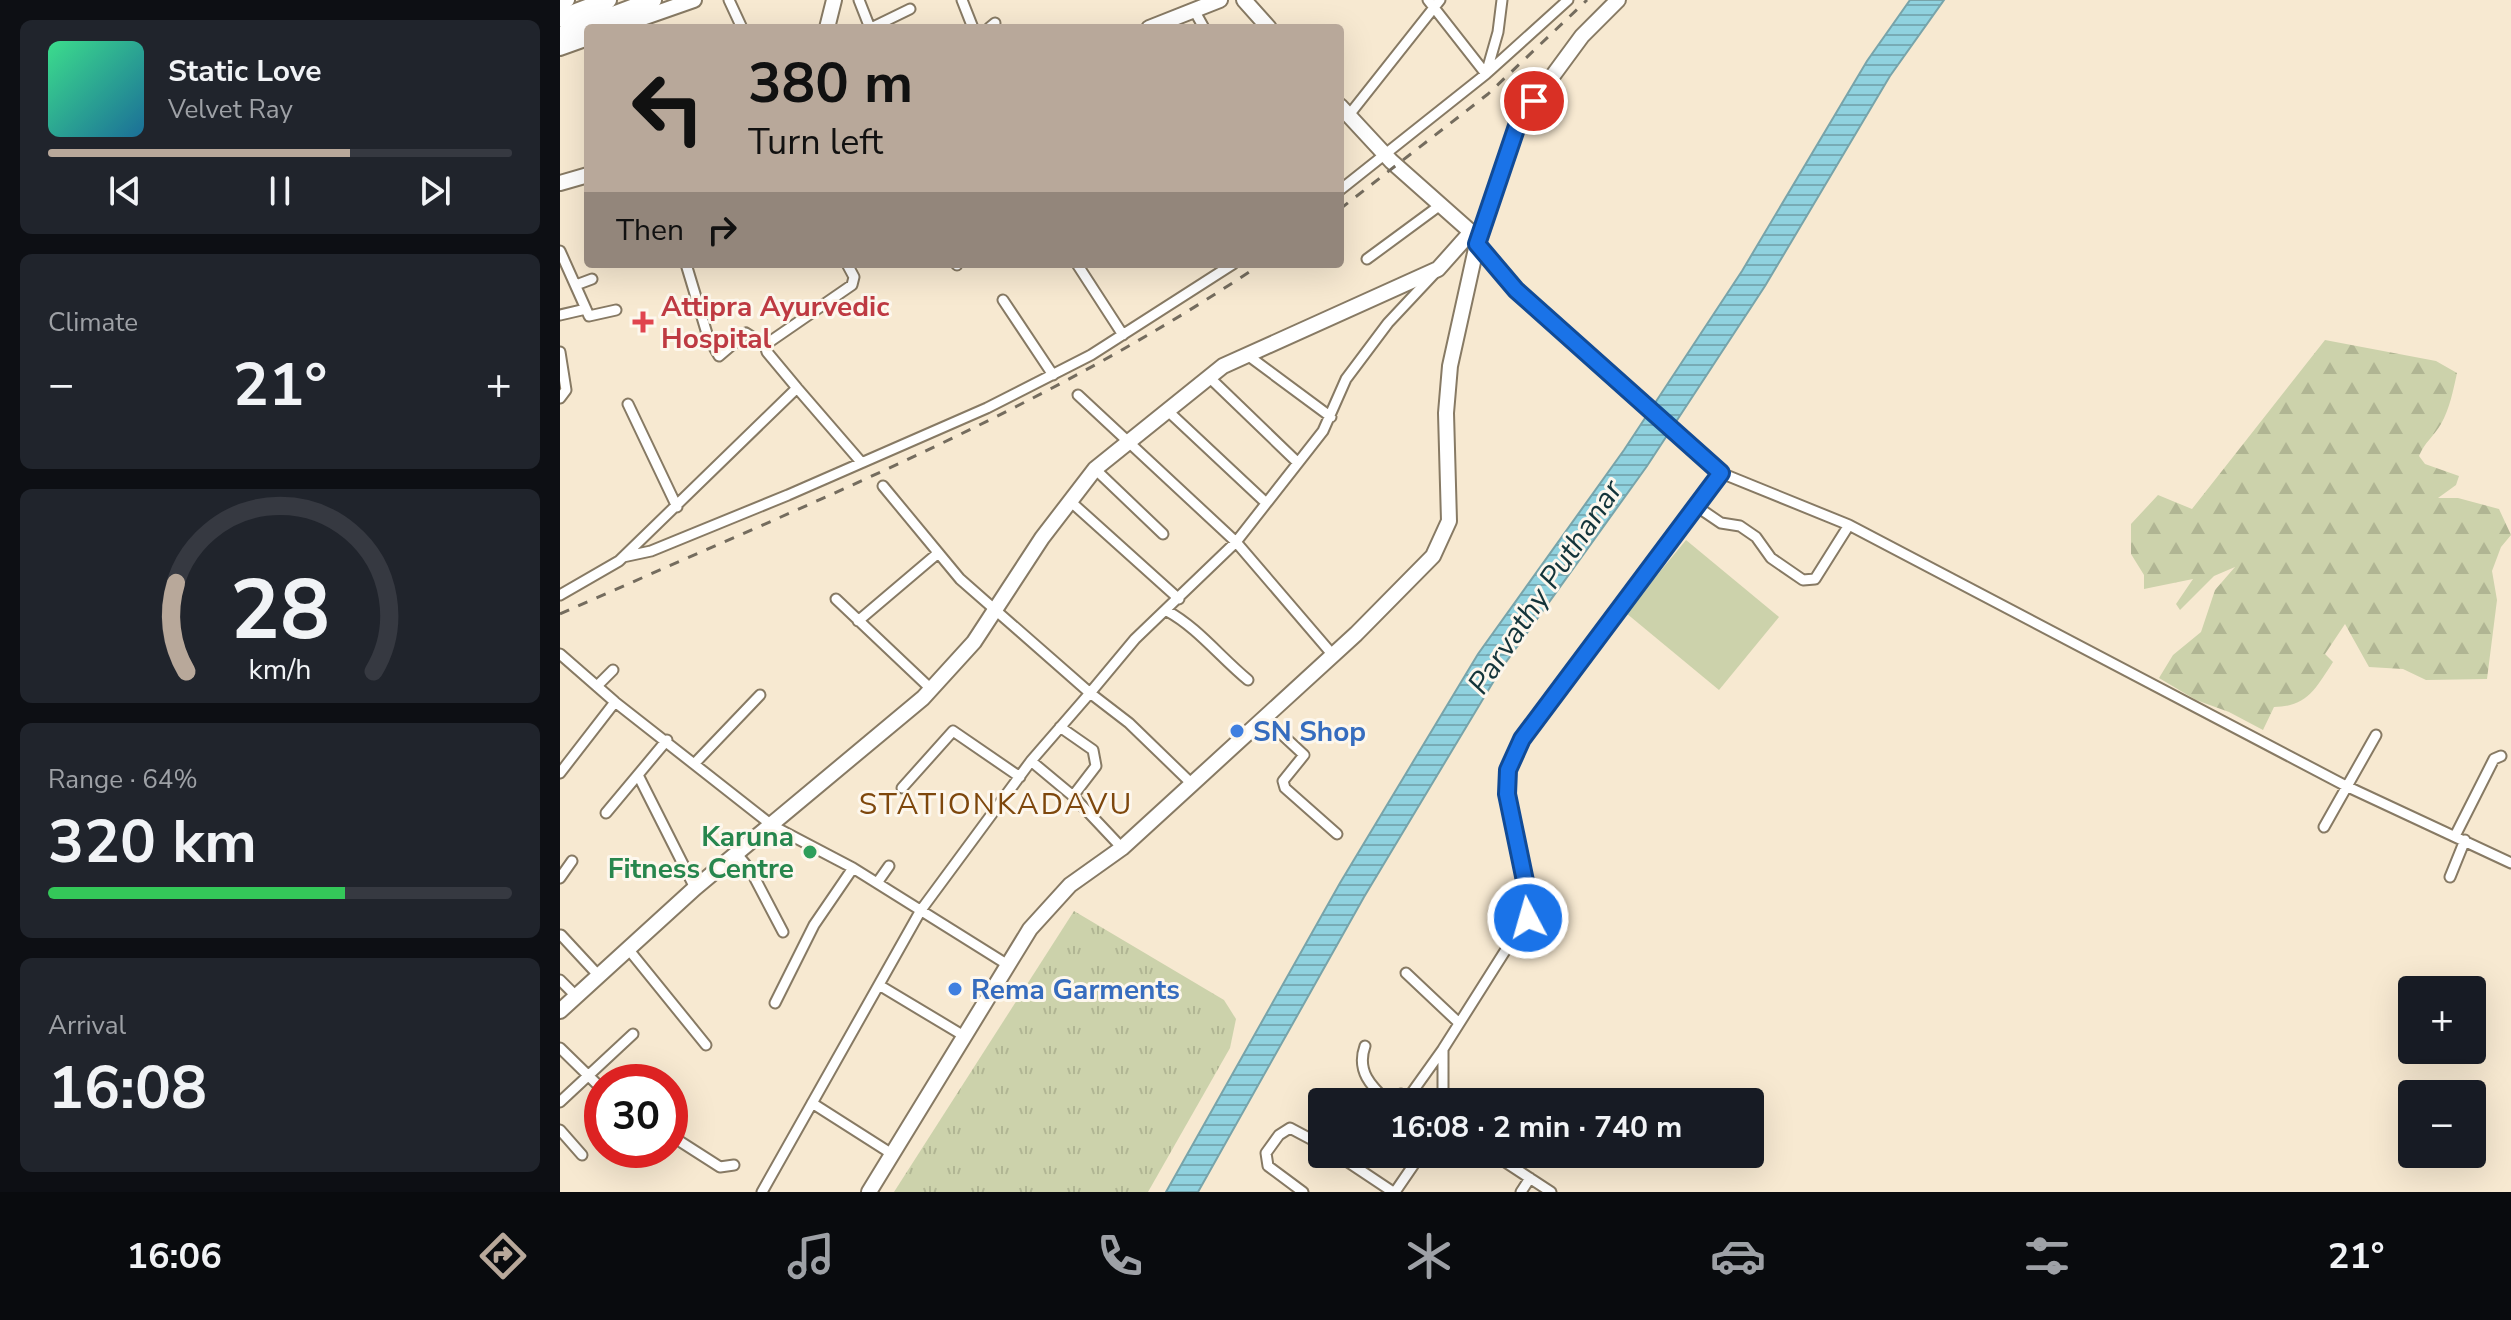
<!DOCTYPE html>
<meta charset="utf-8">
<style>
body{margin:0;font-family:"Nunito Sans",sans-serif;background:#20242c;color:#f1f3f6;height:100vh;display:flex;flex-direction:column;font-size:30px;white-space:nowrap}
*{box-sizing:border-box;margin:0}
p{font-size:26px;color:#9ea1a6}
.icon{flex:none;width:44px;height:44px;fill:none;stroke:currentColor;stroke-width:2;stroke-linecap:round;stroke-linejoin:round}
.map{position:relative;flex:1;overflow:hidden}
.details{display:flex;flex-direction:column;gap:20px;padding:20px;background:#0d0f14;width:560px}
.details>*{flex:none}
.guide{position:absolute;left:24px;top:24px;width:760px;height:244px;border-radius:8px;box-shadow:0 8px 32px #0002;background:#b8a89a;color:#111;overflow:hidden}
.buttons{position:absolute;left:1838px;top:976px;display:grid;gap:16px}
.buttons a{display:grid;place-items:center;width:88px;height:88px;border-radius:8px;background:#171b24;box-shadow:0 8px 32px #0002;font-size:40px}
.speed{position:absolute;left:24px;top:1064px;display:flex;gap:16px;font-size:40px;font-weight:700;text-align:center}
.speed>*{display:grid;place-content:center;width:104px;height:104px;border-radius:50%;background:#171b24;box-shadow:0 8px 32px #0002;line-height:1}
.speed .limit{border:12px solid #d22;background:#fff;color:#111}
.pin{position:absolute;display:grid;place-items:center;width:68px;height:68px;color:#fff;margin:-34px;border:4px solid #fff;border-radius:50%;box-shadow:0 2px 8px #0007}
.me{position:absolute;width:88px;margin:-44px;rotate:354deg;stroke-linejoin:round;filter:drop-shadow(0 0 6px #0008)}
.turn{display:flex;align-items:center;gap:28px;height:168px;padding:0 32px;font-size:36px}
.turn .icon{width:104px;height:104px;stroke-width:2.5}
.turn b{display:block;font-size:56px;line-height:68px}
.then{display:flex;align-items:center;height:76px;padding:0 32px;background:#0003;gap:16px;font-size:30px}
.big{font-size:60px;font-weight:700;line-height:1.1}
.details .widget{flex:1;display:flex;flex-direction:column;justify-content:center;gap:12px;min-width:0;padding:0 28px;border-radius:12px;background:#20242c}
.details .dial{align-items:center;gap:0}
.dial svg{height:208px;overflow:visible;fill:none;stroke:#363941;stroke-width:7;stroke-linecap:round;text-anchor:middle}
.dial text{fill:#f1f3f6;stroke:none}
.song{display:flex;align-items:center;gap:24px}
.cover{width:96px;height:96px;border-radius:12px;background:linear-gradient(135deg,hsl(150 70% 55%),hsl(200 70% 35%))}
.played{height:8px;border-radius:4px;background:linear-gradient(90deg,#b8a89a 65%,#363941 65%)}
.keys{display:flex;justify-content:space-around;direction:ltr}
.heat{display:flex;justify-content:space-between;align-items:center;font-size:44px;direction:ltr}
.charge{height:12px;border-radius:6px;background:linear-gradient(90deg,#34c759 64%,#363941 0)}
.trip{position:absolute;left:748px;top:1088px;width:456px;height:80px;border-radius:8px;background:#171b24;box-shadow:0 8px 32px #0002;font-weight:700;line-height:80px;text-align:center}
.tab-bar{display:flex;height:128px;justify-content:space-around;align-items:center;background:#090b0e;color:#9ea1a6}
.tab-bar .icon{width:56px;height:56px}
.tab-bar .active{color:#b8a89a}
.tab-bar b{font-size:36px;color:#f1f3f6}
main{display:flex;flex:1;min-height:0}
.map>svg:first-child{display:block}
</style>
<main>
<section class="details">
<div class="widget">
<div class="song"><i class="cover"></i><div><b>Static Love</b><p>Velvet Ray</p></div></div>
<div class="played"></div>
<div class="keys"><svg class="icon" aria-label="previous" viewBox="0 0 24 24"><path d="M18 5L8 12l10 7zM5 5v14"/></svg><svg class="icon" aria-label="pause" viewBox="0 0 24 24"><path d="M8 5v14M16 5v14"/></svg><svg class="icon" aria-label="next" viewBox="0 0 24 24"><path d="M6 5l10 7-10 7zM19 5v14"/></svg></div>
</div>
<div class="widget"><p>Climate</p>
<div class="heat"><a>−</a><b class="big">21°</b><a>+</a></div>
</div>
<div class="widget dial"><svg viewBox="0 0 100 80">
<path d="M14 69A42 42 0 1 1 86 69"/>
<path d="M14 69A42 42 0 0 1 10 35" stroke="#b8a89a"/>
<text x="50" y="56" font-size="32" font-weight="700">28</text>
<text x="50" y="72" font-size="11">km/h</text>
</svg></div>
<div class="widget"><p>Range · 64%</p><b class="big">320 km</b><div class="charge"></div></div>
<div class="widget"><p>Arrival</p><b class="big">16:08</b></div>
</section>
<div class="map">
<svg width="1951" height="1192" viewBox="0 0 1951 1192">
<defs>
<pattern id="forest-firs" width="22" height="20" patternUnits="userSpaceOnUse" patternTransform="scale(2)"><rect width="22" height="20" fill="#ccd2ab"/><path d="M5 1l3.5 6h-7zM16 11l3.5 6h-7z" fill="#b0b593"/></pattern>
<pattern id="park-tufts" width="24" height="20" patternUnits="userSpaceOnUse" patternTransform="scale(2)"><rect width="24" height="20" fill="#ccd2ab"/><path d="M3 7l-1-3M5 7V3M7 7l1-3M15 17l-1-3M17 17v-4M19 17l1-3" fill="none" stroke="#b0b593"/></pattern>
<pattern id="water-rules" width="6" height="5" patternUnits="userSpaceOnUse" patternTransform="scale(2)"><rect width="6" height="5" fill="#90d2df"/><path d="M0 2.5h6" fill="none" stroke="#77abb5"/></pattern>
</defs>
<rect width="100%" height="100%" fill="#f7e9d1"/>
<path fill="#ccd2ab" d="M1126 540 1219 617 1159 690 1066 613Z"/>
<path fill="url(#forest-firs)" d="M1765 340 1876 361 1897 373C1893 391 1890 408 1881 424 1874 436 1864 443 1859 456L1865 464 1899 476 1896 485 1878 498H1898L1939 509 1951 535 1941 547 1932 571 1937 600 1927 679 1866 680 1843 669 1809 667 1785 624 1765 654 1773 662C1756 688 1747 707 1714 707L1703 730 1669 712 1636 700 1599 678 1613 655 1641 632 1655 590 1675 567 1654 576 1620 610 1616 604 1633 579 1584 589V575L1571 554V524L1598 495 1632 509Z"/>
<path fill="url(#park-tufts)" d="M514 911 664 1000 676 1019 670 1048 588 1192H334Z"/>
<path fill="url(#water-rules)" stroke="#78a4aa" stroke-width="2" d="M1350 0H1384L1330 76 1205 286 1087 466 941 669 804 897 638 1192H606L780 883 918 654 1064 450 1182 271 1307 61Z"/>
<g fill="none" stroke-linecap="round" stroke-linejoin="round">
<defs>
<path id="street" d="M169 0 182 28
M299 0 310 28
M402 0 413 28
M868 0 926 74 938 32 942 0
M634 10 644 28
M311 28 350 9
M429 28 435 23
M789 115 880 0
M780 190 926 74 1008 0
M917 244 956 290 1161 473 1289 525 1786 786 1951 863
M0 251 26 309 0 315
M807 259 879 206
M126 264 148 337 159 356 186 333 205 345
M396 264 397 265
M517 264 563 335
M16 285 32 279
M443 300 493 375
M26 309 29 316 56 310
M0 352 6 390 0 398
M686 354 771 417
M650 378 736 461
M237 388 301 462
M518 395 676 542 772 654
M68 404 117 507
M609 412 704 501
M535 469 603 534
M510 501 619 599
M1136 506 1161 523 1180 526 1196 537 1211 558 1243 580 1255 579 1289 525
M63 557 91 551 228 495 427 408 531 355 673 264
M0 595 59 561 237 388 207 352 205 345 292 285 294 277 287 264
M276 599 371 689
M607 611C637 627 661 658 688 680
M298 621 377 554
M0 654 55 702 213 826 293 868 448 965
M37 686 53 670
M500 727 533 750 536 766 513 796
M716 729 744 755 723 781 725 788 777 834
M471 761 513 796 562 848
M134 764 200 695
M0 773 55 702
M79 777 135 888
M632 784 569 723 530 693 575 639 676 542 763 431 786 379 828 323 873 275
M342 788 393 731 460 777
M46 813 107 740
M1764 827 1816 735
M1895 836 1934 759 1941 756
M177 854 191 871 223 932
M1890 877 1905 840
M0 878 12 861
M317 883 329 866
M1 935 39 976
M69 950 146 1045
M846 973 899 1023
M0 980 16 996
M319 985 404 1036
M215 1003 254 925 293 868
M805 1046C796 1071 811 1086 828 1102
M0 1048 42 1089
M848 1098 883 1049
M0 1102 73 1034
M829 1102 841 1094 854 1102
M883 1102V1049L971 910 947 794 948 770 962 739 1161 473
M252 1103 332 1154
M0 1130 22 1155
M110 1135 160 1167 174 1165
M776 1154 833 1192
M933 1154 991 1192
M202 1192 361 910 471 761 530 693 400 579 323 486
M743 1192 708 1166 706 1153 719 1135 730 1128 762 1145
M835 1192 861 1154
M961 1192 970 1178"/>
<path id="secondary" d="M684 0 709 28
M0 4 7 0
M54 28 134 0
M267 28 274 0
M589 28 660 0
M0 48 28 38
M780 106 831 161 911 232 915 240
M0 183 28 175
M0 1011 135 888 363 698 414 642 482 538 535 469 663 366 878 269 911 232
M309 1192 470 929 510 885 562 848 632 784 796 634 873 556 889 521 886 413 890 366 917 244 958 123 1022 36 1058 0"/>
<path id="highway" d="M0 18 48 0
M0 35 93 0"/>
</defs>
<use href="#street" stroke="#877a64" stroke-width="13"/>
<use href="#secondary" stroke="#877a64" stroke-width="18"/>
<use href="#highway" stroke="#877a64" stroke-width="20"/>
<use href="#street" stroke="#fff" stroke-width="9"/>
<use href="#secondary" stroke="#fff" stroke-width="14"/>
<use href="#highway" stroke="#fff" stroke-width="16"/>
<path stroke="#746c5e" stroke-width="3" stroke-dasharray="10 10" stroke-linecap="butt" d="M780 209 928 94 1027 0
M0 614C238 508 484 411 701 264"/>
</g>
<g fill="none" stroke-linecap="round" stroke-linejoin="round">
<defs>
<path id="route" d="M968 918 971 910 947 794 948 770 962 739 1161 473 956 290 917 244 958 123 974 101"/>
</defs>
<use href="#route" stroke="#114b97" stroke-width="20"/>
<use href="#route" stroke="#1a73e8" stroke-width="14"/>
</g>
<path fill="#e0444e" stroke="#fdf7ed" stroke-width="3" d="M79 310h8v8h8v8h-8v8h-8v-8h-8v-8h8z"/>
<g fill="#3f7fe0" stroke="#fdf7ed" stroke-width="3">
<circle cx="677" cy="731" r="8"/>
<circle cx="395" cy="989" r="8"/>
</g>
<circle fill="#2e9e5b" stroke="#fdf7ed" stroke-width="3" cx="250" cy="852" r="8"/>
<g text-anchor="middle" stroke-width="6" stroke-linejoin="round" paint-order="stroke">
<g font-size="28" font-weight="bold" fill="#be3a42" stroke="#fdf7ed" text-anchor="start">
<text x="101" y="316">Attipra Ayurvedic<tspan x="101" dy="32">Hospital</tspan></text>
</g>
<g font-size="28" font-weight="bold" fill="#366cbe" stroke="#fdf7ed" text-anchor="start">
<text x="693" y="741">SN Shop</text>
<text x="411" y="999">Rema Garments</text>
</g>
<g font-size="28" font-weight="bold" fill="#27864d" stroke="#fdf7ed" text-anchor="end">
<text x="234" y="846">Karuna<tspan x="234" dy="32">Fitness Centre</tspan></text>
</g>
<g font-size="30" font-style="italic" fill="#13343a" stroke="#fdf7ed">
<text transform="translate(985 587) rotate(-56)" y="10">Parvathy Puthanar</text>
</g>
<g font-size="30" letter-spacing="2" fill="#7e470c" stroke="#fdf7ed">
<text x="436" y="814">STATIONKADAVU</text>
</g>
</g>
</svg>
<div class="buttons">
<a>+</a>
<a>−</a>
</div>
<div class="speed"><div class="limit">30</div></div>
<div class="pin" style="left:974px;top:101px;background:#d93025"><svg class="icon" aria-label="arrive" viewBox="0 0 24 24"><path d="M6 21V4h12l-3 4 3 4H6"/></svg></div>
<svg class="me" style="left:968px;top:918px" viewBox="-20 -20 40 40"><circle r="17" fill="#1a73e8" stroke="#fff" stroke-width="3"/><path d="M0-11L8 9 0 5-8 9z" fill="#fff"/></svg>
<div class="trip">16:08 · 2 min · 740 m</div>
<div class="guide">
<div class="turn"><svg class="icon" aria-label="left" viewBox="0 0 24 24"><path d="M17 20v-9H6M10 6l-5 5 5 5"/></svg><div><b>380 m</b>Turn left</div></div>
<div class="then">Then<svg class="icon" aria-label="right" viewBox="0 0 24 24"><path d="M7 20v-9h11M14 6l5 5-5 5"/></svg></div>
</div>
</div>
</main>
<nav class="tab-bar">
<b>16:06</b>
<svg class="icon active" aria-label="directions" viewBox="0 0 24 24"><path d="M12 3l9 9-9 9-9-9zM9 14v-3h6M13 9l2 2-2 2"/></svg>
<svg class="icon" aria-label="music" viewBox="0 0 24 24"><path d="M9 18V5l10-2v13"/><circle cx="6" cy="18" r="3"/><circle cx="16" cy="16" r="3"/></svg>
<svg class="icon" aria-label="phone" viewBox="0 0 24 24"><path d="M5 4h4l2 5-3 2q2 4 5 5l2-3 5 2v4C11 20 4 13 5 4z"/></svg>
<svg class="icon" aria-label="climate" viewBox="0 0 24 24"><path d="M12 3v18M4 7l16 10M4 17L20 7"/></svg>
<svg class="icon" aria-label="car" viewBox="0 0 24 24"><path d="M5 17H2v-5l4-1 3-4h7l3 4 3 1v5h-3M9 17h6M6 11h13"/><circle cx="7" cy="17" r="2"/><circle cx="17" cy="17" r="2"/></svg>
<svg class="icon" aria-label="filters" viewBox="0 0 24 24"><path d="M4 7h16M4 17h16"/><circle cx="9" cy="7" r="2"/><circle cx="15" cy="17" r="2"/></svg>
<b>21°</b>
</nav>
